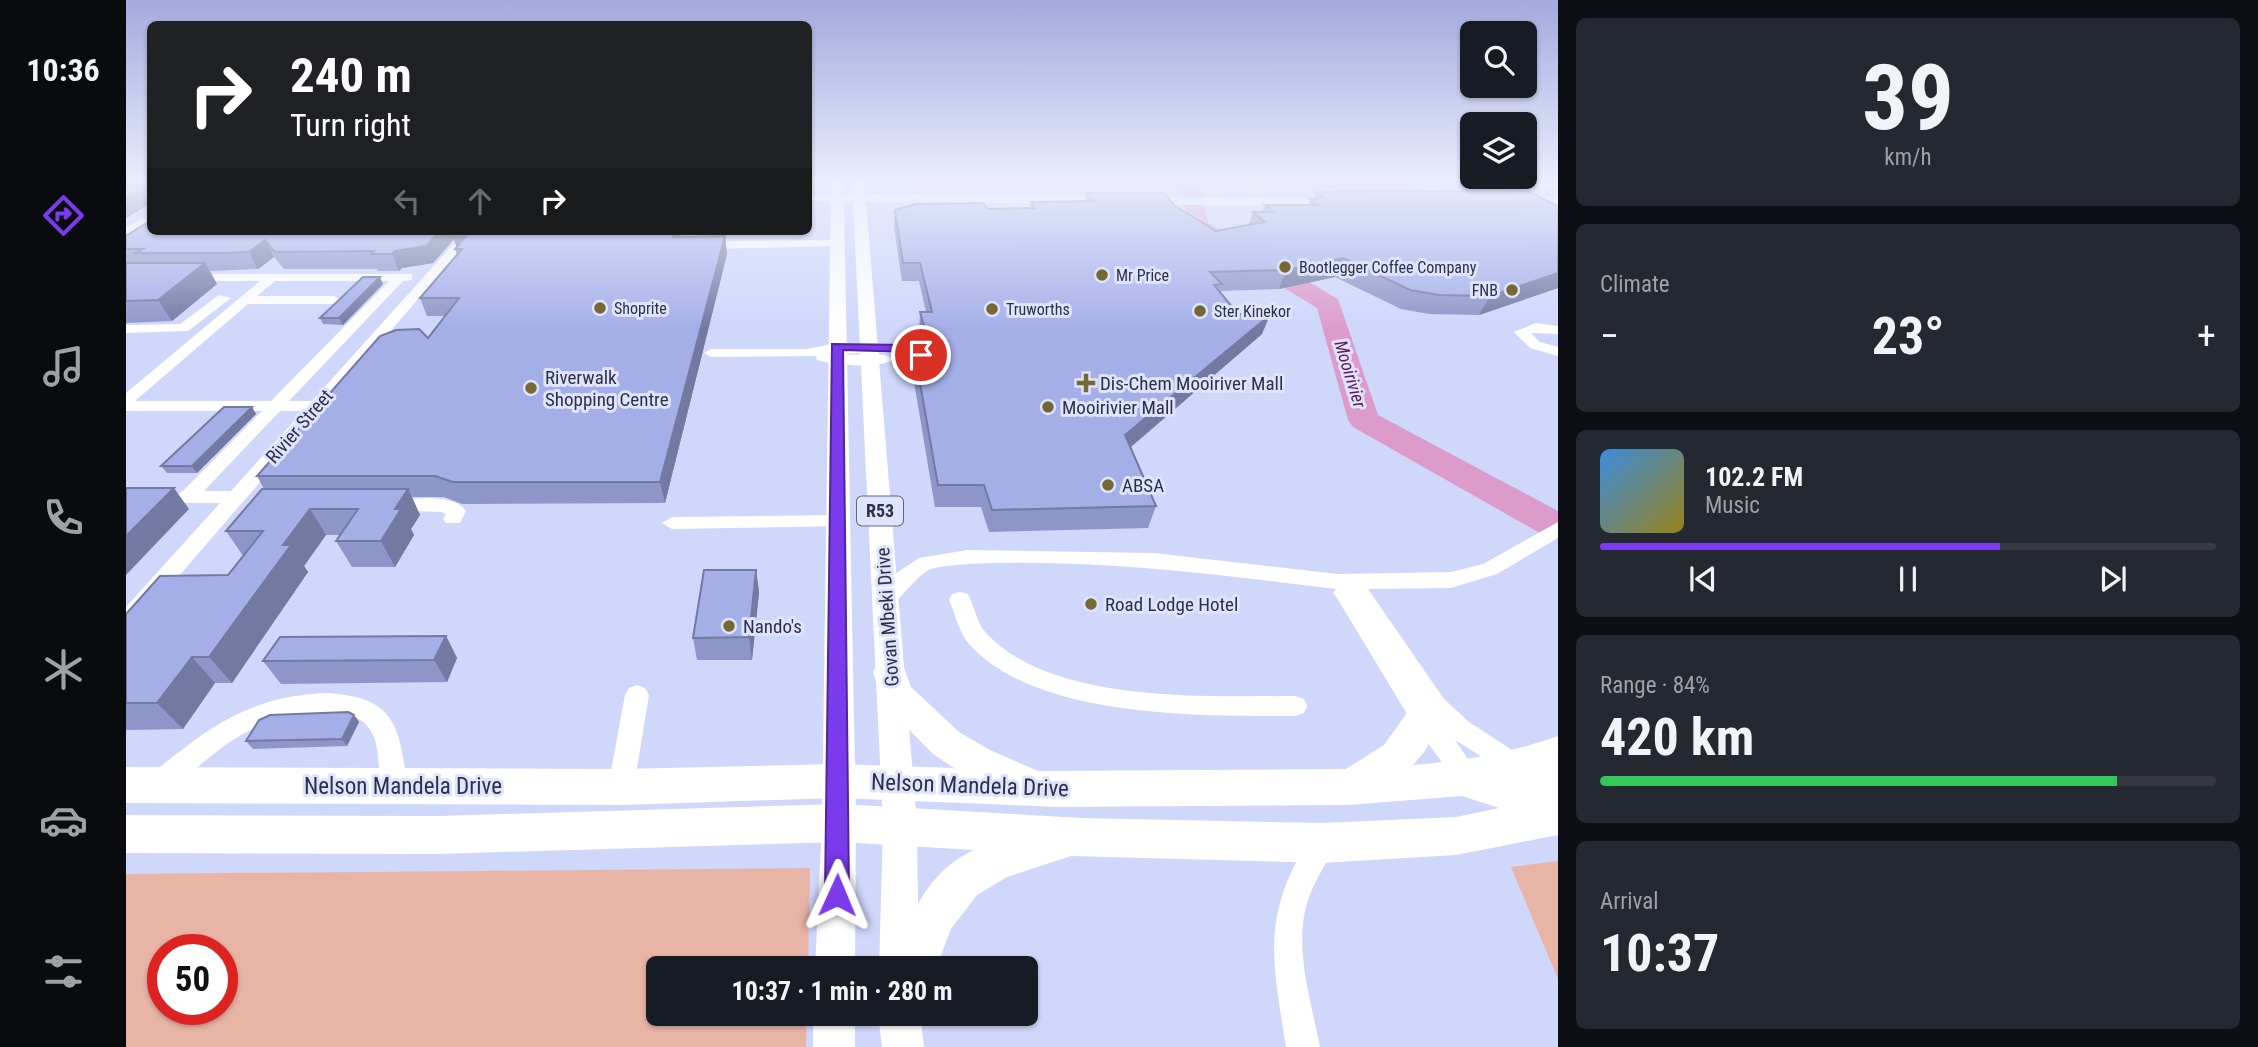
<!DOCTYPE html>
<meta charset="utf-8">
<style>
body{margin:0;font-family:"Roboto Condensed",sans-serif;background:#242831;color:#f1f3f6;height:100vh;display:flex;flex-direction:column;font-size:26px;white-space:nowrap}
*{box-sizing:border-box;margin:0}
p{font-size:23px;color:#9ea1a6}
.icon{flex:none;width:38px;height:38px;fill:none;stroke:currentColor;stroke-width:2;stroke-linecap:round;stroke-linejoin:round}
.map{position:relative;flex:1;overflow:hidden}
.details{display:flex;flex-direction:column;gap:18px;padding:18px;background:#0d0f14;width:700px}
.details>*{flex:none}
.guide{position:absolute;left:21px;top:21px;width:665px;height:214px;border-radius:10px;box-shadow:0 2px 5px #0004;background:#202124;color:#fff;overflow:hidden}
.tools{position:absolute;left:1334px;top:21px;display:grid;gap:14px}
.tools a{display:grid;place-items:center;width:77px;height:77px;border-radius:10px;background:#171b24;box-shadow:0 2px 5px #0004;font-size:35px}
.speed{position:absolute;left:21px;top:934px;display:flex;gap:14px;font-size:35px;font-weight:700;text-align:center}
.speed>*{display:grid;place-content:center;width:91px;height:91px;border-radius:50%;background:#171b24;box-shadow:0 2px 5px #0004;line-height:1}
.speed .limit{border:10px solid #d22;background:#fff;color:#111}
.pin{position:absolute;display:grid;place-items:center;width:60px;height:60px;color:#fff;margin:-30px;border:4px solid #fff;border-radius:50%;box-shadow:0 2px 7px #0007}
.me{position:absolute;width:77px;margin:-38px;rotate:1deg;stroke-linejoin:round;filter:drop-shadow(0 0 5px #0008)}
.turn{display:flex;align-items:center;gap:24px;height:147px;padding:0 28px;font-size:32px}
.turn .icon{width:91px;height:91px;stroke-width:2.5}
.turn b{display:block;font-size:49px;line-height:60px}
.lanes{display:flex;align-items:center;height:66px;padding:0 28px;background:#0003;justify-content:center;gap:35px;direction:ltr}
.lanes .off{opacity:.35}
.big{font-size:52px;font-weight:700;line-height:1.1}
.details .widget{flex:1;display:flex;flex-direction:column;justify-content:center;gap:10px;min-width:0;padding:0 24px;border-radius:10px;background:#242831}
.details .dial{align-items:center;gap:0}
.dial b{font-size:91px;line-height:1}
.song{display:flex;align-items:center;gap:21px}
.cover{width:84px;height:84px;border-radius:10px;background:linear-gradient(135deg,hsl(210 70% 55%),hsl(50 70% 35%))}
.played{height:7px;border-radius:4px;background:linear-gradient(90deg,#7c3aed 65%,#363941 65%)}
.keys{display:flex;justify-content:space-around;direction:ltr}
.heat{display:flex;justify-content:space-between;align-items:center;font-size:38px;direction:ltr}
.charge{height:10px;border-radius:5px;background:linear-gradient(90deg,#34c759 84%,#363941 0)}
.trip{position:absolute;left:520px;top:956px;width:392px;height:70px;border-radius:10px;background:#171b24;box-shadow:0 2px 5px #0004;font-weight:700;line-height:70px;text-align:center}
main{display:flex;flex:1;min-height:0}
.tabs{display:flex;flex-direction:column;width:126px;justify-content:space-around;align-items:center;background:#090b0e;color:#9ea1a6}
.tabs .icon{width:49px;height:49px}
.tabs .current{color:#7c3aed}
.tabs b{font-size:32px;color:#f1f3f6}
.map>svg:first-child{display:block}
</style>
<main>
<nav class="tabs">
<b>10:36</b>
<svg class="icon current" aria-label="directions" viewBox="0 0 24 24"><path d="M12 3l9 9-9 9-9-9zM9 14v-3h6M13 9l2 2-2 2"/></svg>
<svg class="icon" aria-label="music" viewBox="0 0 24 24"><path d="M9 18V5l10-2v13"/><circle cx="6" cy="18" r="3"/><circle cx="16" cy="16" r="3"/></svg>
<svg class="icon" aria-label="phone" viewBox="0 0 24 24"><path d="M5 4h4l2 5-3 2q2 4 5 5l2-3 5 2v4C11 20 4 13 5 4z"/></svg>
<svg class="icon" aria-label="climate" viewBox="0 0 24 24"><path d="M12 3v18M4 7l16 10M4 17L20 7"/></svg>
<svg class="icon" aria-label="car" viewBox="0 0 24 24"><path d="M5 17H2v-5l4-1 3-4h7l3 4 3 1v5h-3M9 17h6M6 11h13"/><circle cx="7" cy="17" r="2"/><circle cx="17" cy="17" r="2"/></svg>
<svg class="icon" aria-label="filters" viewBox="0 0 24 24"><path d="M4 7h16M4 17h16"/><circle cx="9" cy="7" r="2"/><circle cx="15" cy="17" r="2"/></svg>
</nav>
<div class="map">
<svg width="1432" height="1047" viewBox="0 0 1432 1047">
<rect width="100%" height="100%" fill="#cfd7fb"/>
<path fill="#e7b4a6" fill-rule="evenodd" d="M776 182H1275L1305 192 789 189Z
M1432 861V979L1385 867Z
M684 868 682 968H532V1013H681L680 1047H0V874ZM37 950H96V1010H37Z"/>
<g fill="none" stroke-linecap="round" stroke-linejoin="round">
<path fill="#dd9bcc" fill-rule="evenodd" d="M1054 182H1073L1082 223 1212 299 1252 415 1432 511V539L1419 536 1227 427 1222 420 1191 308 1064 231Z"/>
<path fill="#fff" fill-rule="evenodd" d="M1384 183H1432V189L1389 186Z
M682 195H710L715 198 710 201H682Z
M24 216V223L0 234V227Z
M339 231H351L8 628 0 630V607L94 503H56L47 497 57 491 136 411H0V393L134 281H61L55 277 57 274H286V280L277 281 163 401H186ZM149 281H263L145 401H9L122 304H208L215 300 208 296H131ZM154 411H177L105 491H78Z
M563 231H575L573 239 579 241 711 240 717 243 711 246 578 249 563 243Z
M93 295 105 298 62 331 0 333V325L54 324Z
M1410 323 1432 326V334L1405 333 1414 342 1432 347V356L1404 348 1388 332Z
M711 343 789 344 802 353 795 357 785 352 700 354C717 358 756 349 767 359 755 370 707 365 691 360L690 356 585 357 578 353 585 349H681Z
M265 500C285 500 327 492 340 511L334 523H320L317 519 320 514 316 512 258 510 256 506Z
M711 515 721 521 718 526 546 529 536 523 546 517Z
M1432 522V538L1371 574 1325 588 1242 589 1318 699 1343 722 1400 759 1404 767 1400 775 1391 779 1329 740 1355 778 1351 786 1342 790 1333 786 1281 714 1211 598 1207 593 1210 589C1088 574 965 558 842 564 832 565 815 566 805 569 785 577 772 612 751 606L748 600 769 574 793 558 841 550 1028 553 1212 574 1325 572 1357 564Z
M834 592 842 594C848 606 851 623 860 633 926 704 1080 696 1169 696L1178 699 1181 706 1178 713 1169 716C1075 716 910 719 843 644 833 633 829 613 823 600L826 594Z
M511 685 519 688 523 695 508 787 504 796 495 799 486 796 482 787 499 695 503 688Z
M202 693C248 696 270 709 277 757 279 770 283 783 277 795L268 798 259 795C249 774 257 745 242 727 232 713 213 713 197 713 124 716 95 747 42 793L33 796 24 793 20 784 24 775C83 727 122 696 202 693Z
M1196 829 1206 833 1210 843C1202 861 1190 878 1183 897 1166 944 1185 999 1194 1047H1160C1149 975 1135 925 1173 857 1180 845 1183 835 1196 829Z"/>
<path fill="#fff" fill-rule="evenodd" d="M705 182H717L718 194H726V182H738L739 194 1217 198 1224 202 1217 206 740 202 791 825 793 968H753L757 825 727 202H718L730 823 729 968H689L696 823Z
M1432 197V205L1390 206 1383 202 1390 198Z
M687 1013H729V1047H687Z
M752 1013H794L798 1047H756Z"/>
<path fill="#fff" fill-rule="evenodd" d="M764 658 776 662 785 687 833 732 864 750 912 771 1220 769 1258 745 1285 707 1298 703 1311 707 1316 718 1299 751 1287 765C1338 761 1384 753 1432 736V835L1330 855 1196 863 945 856 881 877 851 895 825 929 810 968H764C782 921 799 872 848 850L713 842 312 854 0 853V815L312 816 713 804 956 818 1196 823 1330 817 1373 808 1336 796 1223 805 932 807 711 798 495 805 0 803V767L495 769 711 764 828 768 807 754 758 704 747 672 752 662Z"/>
</g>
<path fill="#8d96c8" d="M1190 192 1432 206V288L1353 315 1303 314 1275 309 1209 277 1153 289 1094 291 1112 314 1136 334 1005 447 1030 506 1022 528 863 532 855 507H809L784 358 786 338 795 339 793 332 794 312H800L793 281H776L768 227 769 210 904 208 905 202H959L960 193 1049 206 1090 231 1122 225 1127 212H1136L1139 205H1182L1184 199 1188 198Z
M24 231H554L555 237 599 236 601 254 539 503 336 504 318 497H286L294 515 285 529 288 535 269 567H226L210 541 214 535H200L178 566 182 572 106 683H89L57 729 0 730V614L102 575 117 556 100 531 138 489 131 476 302 338 319 316H301L294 298 331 255 329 249 331 247 328 239 307 263 276 268 273 271H252L251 269H158L148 257 132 269 84 271 91 284 46 321 0 323V236Z
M257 284 217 325 197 324 194 318Z
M126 407 130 414 71 473H41L35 466Z
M630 570 633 592 626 660H571L567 638Z
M320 636 331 658 321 682 155 684 137 661Z
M228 715 233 722 221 746 127 749 120 741Z"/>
<path fill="#737aa2" d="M0 182H19L24 184V204L0 218Z
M314 231H335L342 234 336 249H331L328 239 307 263 276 268 273 271 266 254 269 251Z
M549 231H554L555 238 547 237Z
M599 236 601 254 539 503 534 482Z
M139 240 148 257 132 269 123 252Z
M1217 258 1209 277 1153 289 1160 270Z
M79 263 91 284 46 321 32 300Z
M1432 273V288L1353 315 1364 296Z
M254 277 257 284 217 325 213 318Z
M1144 315 1136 334 993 457 999 435Z
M126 407 130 414 71 473 66 466Z
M48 488 63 509 0 575V536Z
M282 489 294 515 285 529 288 535 269 567 255 541 269 509Z
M184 509 200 535 178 566 182 572 106 683 83 657 157 545Z
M630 570 633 592 626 660 623 637Z
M320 636 331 658 321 682 308 660Z
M66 657 89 683 57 729 31 703Z
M228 715 233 722 221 746 216 739Z"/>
<path fill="#a4afe8" stroke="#737aa2" stroke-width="2" d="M16 182H24V184L0 197V187L17 186Z
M1402 191 1432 206V273L1364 296 1313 295 1284 290 1217 258 1160 270 1084 272 1096 284 1088 285 1112 314 1144 315 999 435 1030 506 866 510 858 485H812L786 338 798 339 805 335V331L798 326 794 312H806L794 263H777L769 210 790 204 857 203 862 209 909 208 905 202 968 201 960 193H1039L1049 206 1090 231 1139 222 1127 212H1148L1139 205H1193L1184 199 1198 198 1190 192Z
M24 221V231H314L300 246 269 251 266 254H245L248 251 149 252 139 240 123 252 99 253H10L17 249H0V236Z
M333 231H549L547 237 599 236 534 482H327L309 476H131L254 336 270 330 293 329 302 338 333 298H294L336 249H329L342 234 328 238Z
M0 263H79L32 300 0 301Z
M237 277H254L213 318H194Z
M98 407H126L66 466H35Z
M0 488H48L0 536Z
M136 489H282L269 509H275L255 541H210L232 509H184L157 545H165L83 657H66L31 703H0V614L34 576 102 575 137 531H100Z
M578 570H630L623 637 567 638Z
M320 636 308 660 137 661 154 637Z
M222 712 228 715 216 739 120 741 133 720 144 715Z"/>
<linearGradient id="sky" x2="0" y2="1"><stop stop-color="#a3aadd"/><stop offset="0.55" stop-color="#e9edfd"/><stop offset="1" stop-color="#e9edfd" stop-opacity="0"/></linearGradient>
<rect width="1432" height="329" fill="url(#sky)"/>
<path fill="#7c3aed" stroke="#51269a" stroke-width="2" d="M706 344 789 345 801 355 795 358 786 352 717 350 723 895 719 904 711 908 702 904 699 895Z"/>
<g fill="#756835" stroke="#dfe4fd" stroke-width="2.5">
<circle cx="1159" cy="267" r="7"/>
<circle cx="976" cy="275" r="7"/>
<circle cx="1386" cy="290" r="7"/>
<circle cx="474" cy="308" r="7"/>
<circle cx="866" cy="309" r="7"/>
<circle cx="1074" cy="311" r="7"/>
<path d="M956.5 372.5h7v7h7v7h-7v7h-7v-7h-7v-7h7z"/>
<circle cx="405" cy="388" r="7"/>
<circle cx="922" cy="407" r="7"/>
<circle cx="982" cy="485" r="7"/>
<circle cx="965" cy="604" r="7"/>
<circle cx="603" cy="626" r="7"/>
</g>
<g text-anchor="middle" stroke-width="6" stroke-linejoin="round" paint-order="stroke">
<g font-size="16" fill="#2d3148" stroke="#dfe4fd" text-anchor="start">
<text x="1173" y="273">Bootlegger Coffee Company</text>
<text x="990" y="281">Mr Price</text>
<text x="1372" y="296" text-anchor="end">FNB</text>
<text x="488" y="314">Shoprite</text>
<text x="880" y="315">Truworths</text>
<text x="1088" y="317">Ster Kinekor</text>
</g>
<g font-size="18" font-style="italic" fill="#631756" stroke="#dfe4fd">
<text transform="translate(1224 374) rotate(73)" y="6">Mooirivier</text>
</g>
<rect fill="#dfe4fd" stroke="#62677e" stroke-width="2" x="731" y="496.5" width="46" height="29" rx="5"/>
<g font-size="18" font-weight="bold" fill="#2d3148">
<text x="754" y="517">R53</text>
</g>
<g font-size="19" fill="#2d3148" stroke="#dfe4fd" text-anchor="start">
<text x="419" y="384">Riverwalk<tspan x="419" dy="22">Shopping Centre</tspan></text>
<text x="974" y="390">Dis-Chem Mooiriver Mall</text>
<text x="936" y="414">Mooirivier Mall</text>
<text x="996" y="492">ABSA</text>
<text x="979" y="611">Road Lodge Hotel</text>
<text x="617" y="633">Nando's</text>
</g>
<g font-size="19" fill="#2d3148" stroke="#dfe4fd">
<text transform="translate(173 426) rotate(-49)" y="7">Rivier Street</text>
<text transform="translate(761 617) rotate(-94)" y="7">Govan Mbeki Drive</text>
</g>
<g font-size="23" fill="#2d3148" stroke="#dfe4fd">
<text transform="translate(844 785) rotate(2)" y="8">Nelson Mandela Drive</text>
<text x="277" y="794">Nelson Mandela Drive</text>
</g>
</g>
</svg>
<div class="tools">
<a><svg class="icon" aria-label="search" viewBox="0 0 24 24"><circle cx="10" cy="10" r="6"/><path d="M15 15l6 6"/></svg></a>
<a><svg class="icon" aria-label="layers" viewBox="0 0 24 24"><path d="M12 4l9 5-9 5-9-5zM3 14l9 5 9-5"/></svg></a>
</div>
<div class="speed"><div class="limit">50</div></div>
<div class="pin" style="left:795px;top:355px;background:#d93025"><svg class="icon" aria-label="arrive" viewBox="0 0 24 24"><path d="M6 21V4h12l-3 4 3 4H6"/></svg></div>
<svg class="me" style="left:711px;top:895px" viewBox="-20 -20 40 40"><path d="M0-17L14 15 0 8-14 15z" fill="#7c3aed" stroke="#fff" stroke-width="4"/></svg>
<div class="trip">10:37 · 1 min · 280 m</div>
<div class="guide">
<div class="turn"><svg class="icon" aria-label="right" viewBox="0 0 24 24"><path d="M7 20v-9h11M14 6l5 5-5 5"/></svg><div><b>240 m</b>Turn right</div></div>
<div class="lanes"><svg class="icon off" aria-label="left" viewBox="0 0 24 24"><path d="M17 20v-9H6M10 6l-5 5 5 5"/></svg><svg class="icon off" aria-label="ahead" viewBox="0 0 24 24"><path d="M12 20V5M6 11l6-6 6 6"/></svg><svg class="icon" aria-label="right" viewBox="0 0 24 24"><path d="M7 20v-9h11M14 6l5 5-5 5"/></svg></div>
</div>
</div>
<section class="details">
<div class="widget dial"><b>39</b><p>km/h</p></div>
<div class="widget"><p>Climate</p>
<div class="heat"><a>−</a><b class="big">23°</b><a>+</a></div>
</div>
<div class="widget">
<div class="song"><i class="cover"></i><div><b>102.2 FM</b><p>Music</p></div></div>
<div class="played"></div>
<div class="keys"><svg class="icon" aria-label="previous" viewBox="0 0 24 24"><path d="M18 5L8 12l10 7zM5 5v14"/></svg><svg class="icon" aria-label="pause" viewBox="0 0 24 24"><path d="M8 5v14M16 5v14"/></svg><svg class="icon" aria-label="next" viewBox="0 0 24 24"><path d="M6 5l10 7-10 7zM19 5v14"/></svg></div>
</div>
<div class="widget"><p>Range · 84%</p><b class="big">420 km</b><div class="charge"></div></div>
<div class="widget"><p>Arrival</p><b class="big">10:37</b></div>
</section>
</main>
